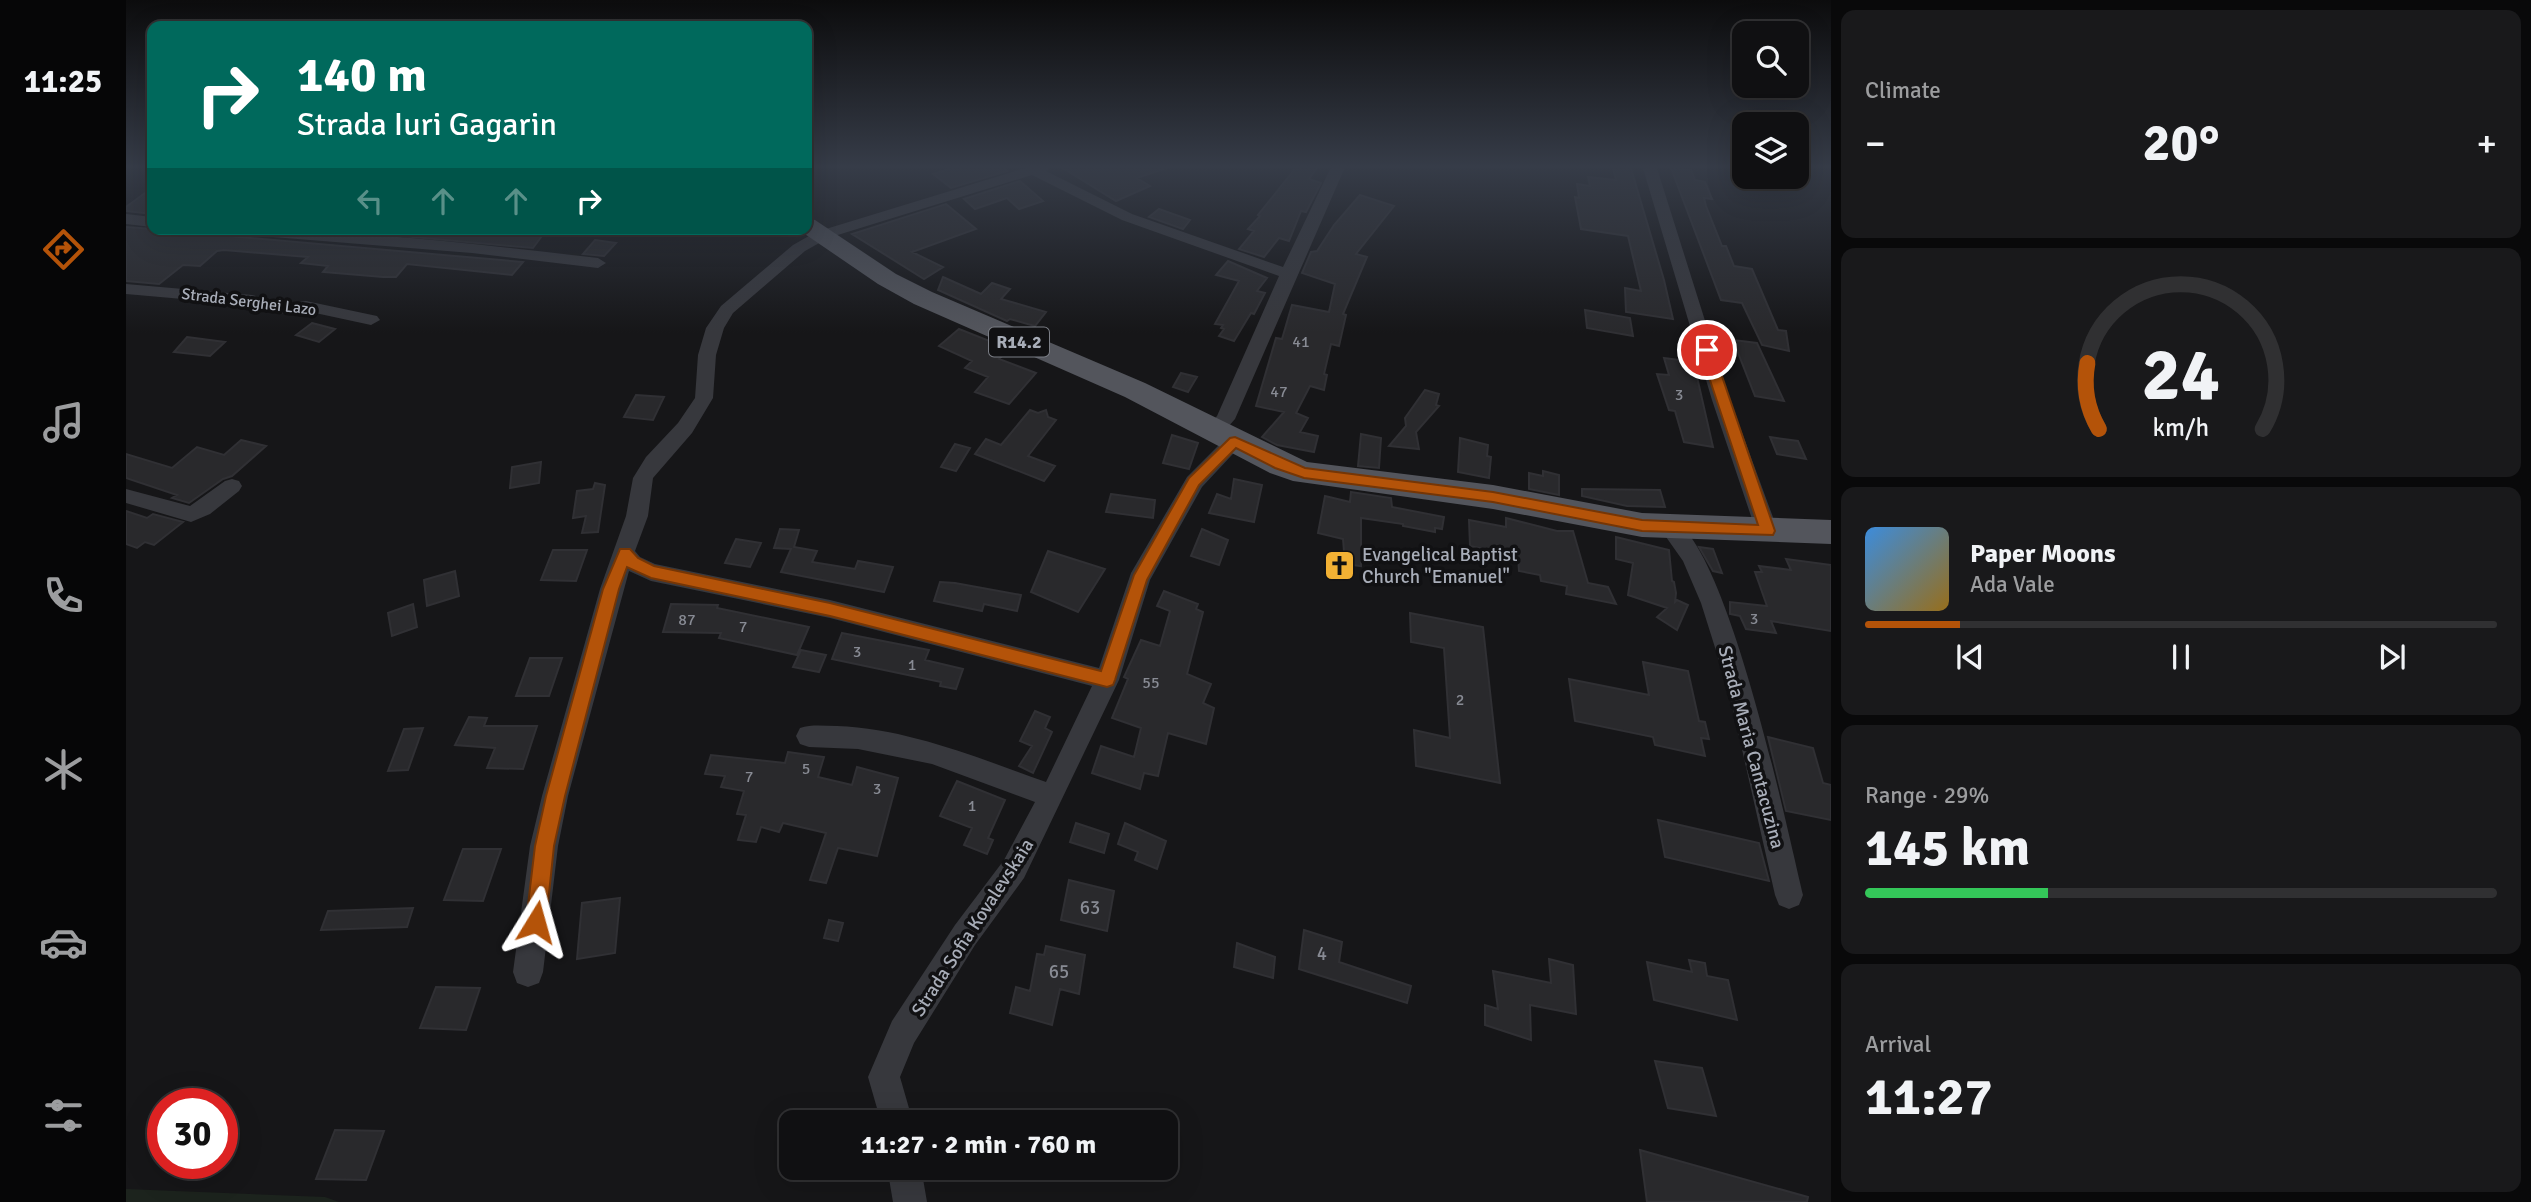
<!DOCTYPE html>
<meta charset="utf-8">
<style>
body{margin:0;font-family:Signika,sans-serif;background:#19191b;color:#f1f3f6;height:100vh;display:flex;flex-direction:column;font-size:26px;white-space:nowrap}
*{box-sizing:border-box;margin:0}
p{font-size:23px;color:#9c9d9f}
.icon{flex:none;width:38px;height:38px;fill:none;stroke:currentColor;stroke-width:2;stroke-linecap:round;stroke-linejoin:round}
.map{position:relative;flex:1;overflow:hidden}
.panel{display:flex;flex-direction:column;gap:10px;padding:10px;background:#09090a;width:700px}
.panel>*{flex:none}
.guide{position:absolute;left:21px;top:21px;width:665px;height:214px;border-radius:14px;box-shadow:0 7px 28px #0002,0 0 0 2px #303032;background:#00695c;color:#fff;overflow:hidden}
.buttons{position:absolute;left:1606px;top:21px;display:grid;gap:14px}
.buttons a{display:grid;place-items:center;width:77px;height:77px;border-radius:14px;background:#101012;box-shadow:0 7px 28px #0002,0 0 0 2px #303032;font-size:35px}
.speed{position:absolute;left:21px;top:1088px;display:flex;gap:14px;font-size:35px;font-weight:700;text-align:center}
.speed>*{display:grid;place-content:center;width:91px;height:91px;border-radius:50%;background:#101012;box-shadow:0 7px 28px #0002,0 0 0 2px #303032;line-height:1}
.speed .limit{border:10px solid #d22;background:#fff;color:#111}
.pin{position:absolute;display:grid;place-items:center;width:60px;height:60px;color:#fff;margin:-30px;border:4px solid #fff;border-radius:50%;box-shadow:0 2px 7px #0007}
.me{position:absolute;width:77px;margin:-38px;rotate:8deg;stroke-linejoin:round;filter:drop-shadow(0 0 5px #0008)}
.turn{display:flex;align-items:center;gap:24px;height:147px;padding:0 35px;font-size:32px}
.turn .icon{width:91px;height:91px;stroke-width:2.5}
.turn b{display:block;font-size:49px;line-height:60px}
.lanes{display:flex;align-items:center;height:66px;padding:0 35px;background:#0003;justify-content:center;gap:35px;direction:ltr}
.lanes .off{opacity:.35}
.big{font-size:52px;font-weight:700;line-height:1.1}
.panel .tile{flex:1;display:flex;flex-direction:column;justify-content:center;gap:10px;min-width:0;padding:0 24px;border-radius:14px;background:#19191b}
.panel .dial{align-items:center;gap:0}
.dial svg{height:182px;overflow:visible;fill:none;stroke:#303032;stroke-width:7;stroke-linecap:round;text-anchor:middle}
.dial text{fill:#f1f3f6;stroke:none}
.song{display:flex;align-items:center;gap:21px}
.cover{width:84px;height:84px;border-radius:10px;background:linear-gradient(135deg,hsl(210 70% 55%),hsl(40 70% 35%))}
.played{height:7px;border-radius:4px;background:linear-gradient(90deg,#b45309 15%,#303032 15%)}
.keys{display:flex;justify-content:space-around;direction:ltr}
.heat{display:flex;justify-content:space-between;align-items:center;font-size:38px;direction:ltr}
.charge{height:10px;border-radius:5px;background:linear-gradient(90deg,#34c759 29%,#303032 0)}
.trip{position:absolute;left:653px;top:1110px;width:399px;height:70px;border-radius:14px;background:#101012;box-shadow:0 7px 28px #0002,0 0 0 2px #303032;font-weight:700;line-height:70px;text-align:center}
main{display:flex;flex:1;min-height:0}
.dock{display:flex;flex-direction:column;width:126px;justify-content:space-around;align-items:center;background:#060607;color:#9c9d9f}
.dock .icon{width:49px;height:49px}
.dock .on{color:#b45309}
.dock b{font-size:32px;color:#f1f3f6}
.map>svg:first-child{display:block}
</style>
<main>
<nav class="dock">
<b>11:25</b>
<svg class="icon on" aria-label="directions" viewBox="0 0 24 24"><path d="M12 3l9 9-9 9-9-9zM9 14v-3h6M13 9l2 2-2 2"/></svg>
<svg class="icon" aria-label="music" viewBox="0 0 24 24"><path d="M9 18V5l10-2v13"/><circle cx="6" cy="18" r="3"/><circle cx="16" cy="16" r="3"/></svg>
<svg class="icon" aria-label="phone" viewBox="0 0 24 24"><path d="M5 4h4l2 5-3 2q2 4 5 5l2-3 5 2v4C11 20 4 13 5 4z"/></svg>
<svg class="icon" aria-label="climate" viewBox="0 0 24 24"><path d="M12 3v18M4 7l16 10M4 17L20 7"/></svg>
<svg class="icon" aria-label="car" viewBox="0 0 24 24"><path d="M5 17H2v-5l4-1 3-4h7l3 4 3 1v5h-3M9 17h6M6 11h13"/><circle cx="7" cy="17" r="2"/><circle cx="17" cy="17" r="2"/></svg>
<svg class="icon" aria-label="filters" viewBox="0 0 24 24"><path d="M4 7h16M4 17h16"/><circle cx="9" cy="7" r="2"/><circle cx="15" cy="17" r="2"/></svg>
</nav>
<div class="map">
<svg width="1705" height="1202" viewBox="0 0 1705 1202">
<rect width="100%" height="100%" fill="#161618"/>
<path fill="#1c231d" d="M0 1189 199 1197 213 1202H0Z"/>
<path fill="#29292c" stroke="#303034" stroke-width="2" d="M836 165H874L881 171 825 188 807 174Z
M932 165H1043V167L1011 178 1024 186 990 201Z
M1172 165H1193L1183 179 1195 183 1180 212 1175 211 1163 241 1153 238 1138 257 1113 249 1128 231 1122 229 1134 216 1132 215Z
M1486 165H1504L1538 280 1547 319 1500 312 1499 288 1515 291 1502 236 1455 229 1449 197 1453 198 1451 184 1464 186 1462 177 1490 180Z
M1545 168 1565 170 1569 180 1579 182 1586 199 1578 198 1580 206 1596 246H1600L1608 266 1626 269 1652 330 1660 331 1663 351 1636 345 1616 303 1595 300Z
M894 181 917 201 893 209 881 198 849 209 838 199Z
M26 188V214L0 211V207Z
M1234 195 1268 206 1230 254 1241 257 1217 314 1220 315 1213 346 1205 344 1198 374 1201 375 1198 390 1184 386 1170 413 1182 418 1174 432 1192 436 1188 452 1151 445 1136 437 1158 412 1130 406 1150 338 1156 339 1166 305 1203 312 1209 284 1176 273 1185 252 1191 251 1208 225Z
M820 204 850 229 786 252 817 267 798 279 726 234Z
M1033 209 1064 220 1057 229 1023 217Z
M0 227 26 229V233L102 236 397 262 386 275 281 264 270 277H257L197 272 202 266 175 263 182 257 98 250 91 251 74 266 57 265 33 284 0 281Z
M200 229H421L407 248Z
M469 240 490 243 478 256 457 254Z
M1102 261 1141 278 1131 291 1139 293 1128 314 1125 313 1108 341 1093 336 1098 329 1095 328 1097 325 1089 324 1113 281 1090 275Z
M817 277 855 294 866 283 884 289 875 299 920 312 909 326 884 319 881 321 812 290Z
M1459 310 1504 318 1507 336 1461 328Z
M186 323 209 329 193 342 170 335Z
M833 329 884 349 873 359 910 373 883 404 849 392 862 377 839 368 846 361 813 346Z
M61 337 99 342 84 356 48 352Z
M1607 340 1631 343 1658 401 1629 396Z
M1538 358 1561 361 1562 365 1569 368 1587 447 1558 442 1549 411 1543 410 1531 374 1543 375Z
M1055 373 1071 377 1062 392 1047 387Z
M1299 390 1313 394 1310 405 1313 406 1290 432 1293 449 1263 446 1280 426 1279 418Z
M510 395 538 397 527 420 498 417Z
M904 410 912 413 920 410 922 417 930 420 902 456 929 466 918 481 849 454 860 439 875 445Z
M1235 434 1255 438 1253 468 1232 466Z
M1046 435 1072 443 1063 469 1037 463Z
M1644 437 1672 441 1680 459 1651 454Z
M1334 438 1362 445 1361 456 1365 457 1363 478 1332 472Z
M115 440 140 446 106 476 97 479 63 503 46 498 51 495 0 478V454L46 468 71 447 98 455Z
M829 444 844 448 830 471 815 467Z
M415 462 413 483 384 488 386 467Z
M1417 471 1433 475V495L1403 489V473L1417 476Z
M1108 479 1136 485 1128 522 1083 513 1091 494 1105 499Z
M469 483 479 485 472 532 456 533 460 516 447 518 451 491 467 489Z
M1456 489 1534 490 1539 507 1501 506 1456 496Z
M1225 492 1265 498 1266 507 1318 517 1316 529 1309 528V532L1277 526V524L1235 518V566L1219 564 1217 539 1192 533 1199 496 1224 502Z
M985 494 1029 500 1027 518 980 512Z
M0 511 21 518 27 514 57 522 28 545 19 542 11 548 0 544Z
M1380 518 1431 531H1447L1462 583 1482 587 1490 604 1440 594 1441 586 1415 581 1414 575 1393 571 1392 556 1344 546 1343 520 1380 527Z
M654 529 673 530 668 547 691 551 686 562 729 569 732 561 767 567 758 592 655 572 665 549 648 548Z
M1076 529 1102 540 1093 565 1065 556Z
M1490 537 1543 550 1546 581 1548 582 1550 593 1549 602 1551 600 1562 605 1551 630 1531 617 1541 608 1502 595 1507 563 1490 559Z
M610 539 635 543 624 567 599 563Z
M1573 547 1587 549 1596 573 1587 571Z
M427 550H461L450 581 415 580Z
M922 551 979 569 952 612 905 592Z
M1660 559 1705 565V631L1645 621 1650 633 1620 629 1614 616 1604 614V602L1641 606 1629 572H1636L1633 566 1665 570Z
M329 571 333 596 301 606 298 580Z
M814 582 829 583 895 595 891 611 858 604 856 611 808 601Z
M1038 591 1072 604 1070 609 1077 612 1061 674 1085 684 1077 703 1088 708 1080 744 1042 733 1032 776 1018 773 1014 789 966 773 975 746 1008 757 1015 728 986 718 1002 679 998 677 1015 640 1034 646 1044 611 1031 606Z
M287 604 291 627 266 636 262 613Z
M545 604 592 605 591 608 683 627 671 655 593 638 595 633 537 632Z
M1284 613 1357 627 1374 783 1290 766 1288 730 1324 738 1318 648 1285 642Z
M716 633 803 650 799 660 837 669 830 689 814 686 815 682 706 659Z
M675 650 700 655 693 672 667 667Z
M404 658H436L423 696H390Z
M1517 662 1562 671 1573 721 1579 722 1583 739 1575 738 1579 756 1529 745 1527 737 1449 721 1443 679 1523 695Z
M909 711 924 717 919 728 926 732 907 773 893 766 906 746 894 741Z
M343 717 361 718 358 726H411L397 769 361 768 369 748 329 745Z
M297 728 282 770 262 771 278 729Z
M1642 737 1687 748 1697 783 1705 785V820L1660 811Z
M662 752 698 757 692 777 726 785 731 767 772 778 751 856 712 848 700 883 684 880 700 833 657 823 653 832 635 827 630 842 612 840 620 815 611 814 618 791 595 787 599 776 579 774 585 755 659 763Z
M831 781 879 800 862 838 867 840 861 854 838 845 846 828 814 816Z
M1532 820 1633 843 1643 881 1539 857Z
M950 823 983 834 978 853 944 842Z
M999 823 1040 841 1031 869 1009 860 1012 852 992 844Z
M337 849H375L357 901 318 900Z
M943 880 988 891 981 931 935 920Z
M494 898 489 953 451 959 456 903Z
M287 908 281 927 195 930 202 911Z
M703 920 717 923 712 941 698 938Z
M1178 930 1216 942 1213 962 1285 986 1281 1003 1173 969Z
M1111 943 1149 957 1147 978 1108 967Z
M920 946 959 955 953 994 934 989 926 1025 884 1013 890 987 904 991 911 954 918 955Z
M1423 959 1447 965 1450 1014 1404 1005 1405 1040 1359 1025V1005L1372 1009 1367 971 1425 983Z
M1563 960 1579 963 1581 976 1602 980 1611 1020 1528 1000 1521 962 1566 972Z
M310 987 354 988 340 1030 294 1028Z
M1529 1061 1576 1068 1590 1116 1542 1108Z
M209 1130 258 1131 240 1180 190 1179Z
M1514 1150 1682 1197 1681 1202H1521Z"/>
<g fill="none" stroke-linecap="round" stroke-linejoin="round">
<path fill="#37383d" fill-rule="evenodd" d="M909 165H930L920 171 1006 214 1157 267 1206 165H1220L1109 419 1095 435H1081L1078 430 1091 416 1153 276 996 220 906 175 702 238 679 251 607 313 598 328 590 355 587 398 566 433 527 478 522 516 509 551 514 557 529 564 704 600 973 668 1005 573 1061 477 1102 436H1116L1119 441 1076 487 1024 580 993 680 898 878 849 945 788 1043 774 1077 787 1122H755L742 1077 766 1021 829 925 878 860 909 802 806 764 732 749 683 747 674 744 670 736 674 728C686 724 698 726 711 726 784 729 852 758 920 782L966 686 704 618 525 581 503 571 442 796 432 846 417 972 413 983 402 987 391 983 387 972 404 846 416 796 474 589 500 516 507 478 520 457 552 423 569 398 572 355 580 328 595 306 667 245 690 232Z
M1516 165H1530L1604 400 1652 531 1649 537 1641 539 1633 537 1630 531 1586 400Z
M0 214 26 217V227L0 224Z
M102 229C226 229 349 244 472 258L480 263 472 268 346 253 110 234Z
M0 284 126 295 159 304 180 301 251 316 254 320 245 325 180 311 159 314 125 305 0 294Z
M106 479 113 481 116 486 113 491 84 514 65 522 0 503V489L64 506 99 481Z
M1544 519C1600 536 1662 833 1677 895L1673 905 1663 909 1653 905 1649 895 1603 692 1575 603 1557 561 1533 527 1536 521Z
M761 1167H795L801 1202H767Z"/>
<path fill="#53555c" fill-rule="evenodd" d="M681 218 689 220 770 274 806 292 1019 383 1181 462 1367 485 1516 513 1705 520V544L1516 537 1367 509 1167 481 1144 473 999 397 788 304 752 284 673 230 681 229Z"/>
</g>
<linearGradient id="sky" x2="0" y2="1"><stop stop-color="#0c0c0d"/><stop offset="0.5" stop-color="#363c48"/><stop offset="1" stop-color="#363c48" stop-opacity="0"/></linearGradient>
<rect width="1705" height="333" fill="url(#sky)"/>
<path fill="#b45309" stroke="#753606" stroke-width="2" d="M1581 346 1587 350 1649 531 1647 535 1516 531 1367 502 1178 478 1149 468 1110 448 1073 485 1021 580 989 680 987 685 981 687 704 616 525 578 501 567 493 589 439 796 428 846 420 922 417 929 410 932 403 929 400 922 409 846 420 796 477 589 494 549H504L512 558 528 566 704 603 975 671 1008 575 1063 478 1104 438 1109 437 1179 468 1367 492 1516 520 1632 525 1574 350Z"/>
<defs>
<symbol id="church-square" viewBox="-11 -11 22 22"><rect x="-9" y="-9" width="18" height="18" rx="4" fill="#f2b134" stroke="#111113"/><path d="M-1.2-6h2.4v3.5h3.3v2.4h-3.3V6h-2.4V-.1h-3.3v-2.4h3.3Z" fill="#111"/></symbol>
</defs>
<g fill-rule="evenodd">
<use href="#church-square" x="1196" y="548" width="35" height="35"/>
</g>
<g text-anchor="middle" stroke-width="7" stroke-linejoin="round" paint-order="stroke">
<g font-size="16" fill="#a8adb8" stroke="#111113">
<text transform="translate(123 301) rotate(7)" y="6">Strada Serghei Lazo</text>
</g>
<g font-size="16" fill="#888b94">
<text x="1175" y="347">41</text>
<text x="1153" y="397">47</text>
<text x="1553" y="400">3</text>
<text x="1628" y="624">3</text>
<text x="561" y="625">87</text>
<text x="617" y="632">7</text>
<text x="731" y="657">3</text>
<text x="786" y="670">1</text>
<text x="1025" y="688">55</text>
<text x="1334" y="705">2</text>
<text x="680" y="774">5</text>
<text x="623" y="782">7</text>
<text x="751" y="794">3</text>
<text x="846" y="811">1</text>
</g>
<rect fill="#111113" stroke="#7b7e86" stroke-width="2" x="863" y="327.5" width="60" height="29" rx="5"/>
<g font-size="18" font-weight="bold" fill="#a8adb8">
<text x="893" y="348">R14.2</text>
</g>
<g font-size="19" fill="#a8adb8" stroke="#111113" text-anchor="start">
<text x="1236" y="561">Evangelical Baptist<tspan x="1236" dy="22">Church "Emanuel"</tspan></text>
</g>
<g font-size="19" fill="#a8adb8" stroke="#111113">
<text transform="translate(1626 747) rotate(75)" y="7">Strada Maria Cantacuzina</text>
<text transform="translate(846 927) rotate(-57)" y="7">Strada Sofia Kovalevskaia</text>
</g>
<g font-size="19" fill="#888b94">
<text x="964" y="914">63</text>
<text x="1196" y="960">4</text>
<text x="933" y="978">65</text>
</g>
</g>
</svg>
<div class="buttons">
<a><svg class="icon" aria-label="search" viewBox="0 0 24 24"><circle cx="10" cy="10" r="6"/><path d="M15 15l6 6"/></svg></a>
<a><svg class="icon" aria-label="layers" viewBox="0 0 24 24"><path d="M12 4l9 5-9 5-9-5zM3 14l9 5 9-5"/></svg></a>
</div>
<div class="speed"><div class="limit">30</div></div>
<div class="pin" style="left:1581px;top:350px;background:#d93025"><svg class="icon" aria-label="arrive" viewBox="0 0 24 24"><path d="M6 21V4h12l-3 4 3 4H6"/></svg></div>
<svg class="me" style="left:410px;top:922px" viewBox="-20 -20 40 40"><path d="M0-17L14 15 0 8-14 15z" fill="#b45309" stroke="#fff" stroke-width="4"/></svg>
<div class="trip">11:27 · 2 min · 760 m</div>
<div class="guide">
<div class="turn"><svg class="icon" aria-label="right" viewBox="0 0 24 24"><path d="M7 20v-9h11M14 6l5 5-5 5"/></svg><div><b>140 m</b>Strada Iuri Gagarin</div></div>
<div class="lanes"><svg class="icon off" aria-label="left" viewBox="0 0 24 24"><path d="M17 20v-9H6M10 6l-5 5 5 5"/></svg><svg class="icon off" aria-label="ahead" viewBox="0 0 24 24"><path d="M12 20V5M6 11l6-6 6 6"/></svg><svg class="icon off" aria-label="ahead" viewBox="0 0 24 24"><path d="M12 20V5M6 11l6-6 6 6"/></svg><svg class="icon" aria-label="right" viewBox="0 0 24 24"><path d="M7 20v-9h11M14 6l5 5-5 5"/></svg></div>
</div>
</div>
<section class="panel">
<div class="tile"><p>Climate</p>
<div class="heat"><a>−</a><b class="big">20°</b><a>+</a></div>
</div>
<div class="tile dial"><svg viewBox="0 0 100 80">
<path d="M14 69A42 42 0 1 1 86 69"/>
<path d="M14 69A42 42 0 0 1 9 40" stroke="#b45309"/>
<text x="50" y="56" font-size="32" font-weight="700">24</text>
<text x="50" y="72" font-size="11">km/h</text>
</svg></div>
<div class="tile">
<div class="song"><i class="cover"></i><div><b>Paper Moons</b><p>Ada Vale</p></div></div>
<div class="played"></div>
<div class="keys"><svg class="icon" aria-label="previous" viewBox="0 0 24 24"><path d="M18 5L8 12l10 7zM5 5v14"/></svg><svg class="icon" aria-label="pause" viewBox="0 0 24 24"><path d="M8 5v14M16 5v14"/></svg><svg class="icon" aria-label="next" viewBox="0 0 24 24"><path d="M6 5l10 7-10 7zM19 5v14"/></svg></div>
</div>
<div class="tile"><p>Range · 29%</p><b class="big">145 km</b><div class="charge"></div></div>
<div class="tile"><p>Arrival</p><b class="big">11:27</b></div>
</section>
</main>
